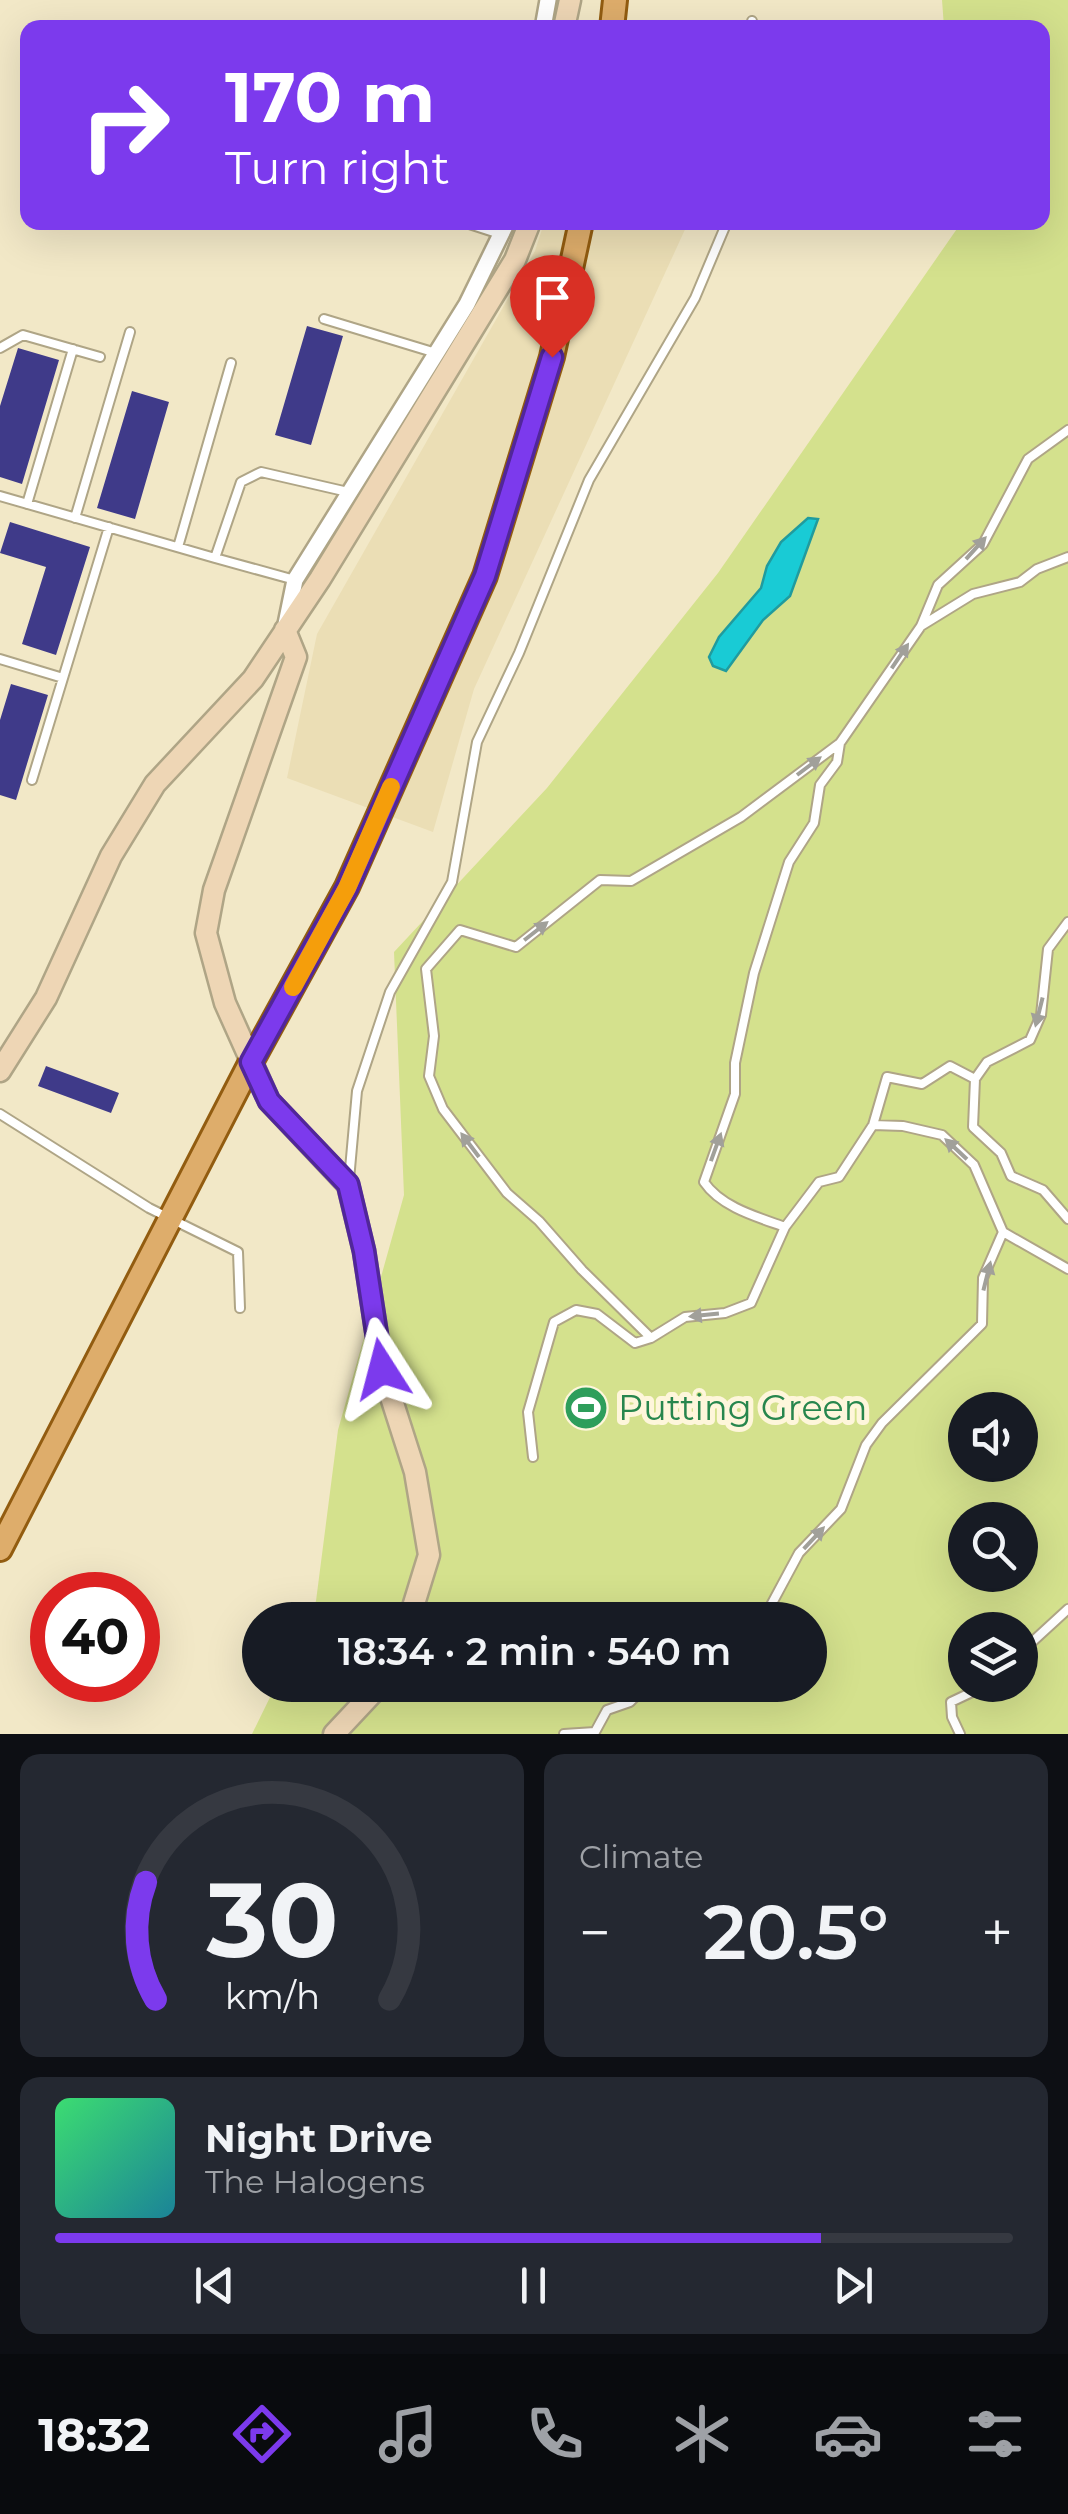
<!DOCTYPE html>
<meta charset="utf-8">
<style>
body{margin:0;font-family:Montserrat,sans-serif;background:#242831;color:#f1f3f6;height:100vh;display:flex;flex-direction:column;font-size:38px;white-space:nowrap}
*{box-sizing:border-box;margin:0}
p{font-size:32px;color:#9ea1a6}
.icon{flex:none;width:55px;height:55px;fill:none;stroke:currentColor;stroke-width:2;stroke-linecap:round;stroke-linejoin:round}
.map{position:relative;height:1734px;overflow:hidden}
.sheet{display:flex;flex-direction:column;gap:20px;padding:20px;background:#0d0f14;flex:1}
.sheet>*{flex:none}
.guide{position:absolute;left:20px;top:20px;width:1030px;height:210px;border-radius:20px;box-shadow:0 10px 40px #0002;background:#7c3aed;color:#fff;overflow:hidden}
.tools{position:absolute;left:948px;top:1392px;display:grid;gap:20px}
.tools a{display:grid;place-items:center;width:90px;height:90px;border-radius:50%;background:#171b24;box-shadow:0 10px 40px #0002;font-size:50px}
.speed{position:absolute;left:30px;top:1572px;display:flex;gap:20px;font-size:50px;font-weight:700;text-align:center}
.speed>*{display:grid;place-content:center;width:130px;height:130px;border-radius:50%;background:#171b24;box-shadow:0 10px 40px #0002;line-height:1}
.speed .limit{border:15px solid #d22;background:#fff;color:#111}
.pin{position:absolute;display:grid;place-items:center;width:85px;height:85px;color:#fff;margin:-102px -42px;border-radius:50% 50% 50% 0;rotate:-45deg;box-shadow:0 0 10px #0007}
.pin .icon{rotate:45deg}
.me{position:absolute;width:110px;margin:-55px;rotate:351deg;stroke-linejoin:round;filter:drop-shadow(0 0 8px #0008)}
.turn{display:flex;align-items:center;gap:35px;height:210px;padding:0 40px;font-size:45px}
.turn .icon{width:130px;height:130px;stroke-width:2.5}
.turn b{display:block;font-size:70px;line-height:85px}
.big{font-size:75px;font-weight:600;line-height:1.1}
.sheet .widget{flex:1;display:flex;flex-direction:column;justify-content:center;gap:15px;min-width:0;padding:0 35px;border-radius:20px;background:#242831}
.sheet .dial{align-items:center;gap:0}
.dial svg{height:260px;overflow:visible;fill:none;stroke:#363941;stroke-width:7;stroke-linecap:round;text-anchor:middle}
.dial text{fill:#f1f3f6;stroke:none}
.song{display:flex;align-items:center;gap:30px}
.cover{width:120px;height:120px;border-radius:15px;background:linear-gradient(135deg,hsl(140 70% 55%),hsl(190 70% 35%))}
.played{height:10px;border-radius:5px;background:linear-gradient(90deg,#7c3aed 80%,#363941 80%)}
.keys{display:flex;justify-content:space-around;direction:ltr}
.heat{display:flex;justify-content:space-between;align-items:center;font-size:55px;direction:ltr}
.sheet .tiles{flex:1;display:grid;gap:20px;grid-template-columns:1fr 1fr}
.widget:last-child{grid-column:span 2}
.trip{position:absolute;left:242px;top:1602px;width:585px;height:100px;border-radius:50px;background:#171b24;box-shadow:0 10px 40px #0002;font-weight:600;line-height:100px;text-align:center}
.tab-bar{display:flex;height:160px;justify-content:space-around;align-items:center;background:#090b0e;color:#9ea1a6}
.tab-bar .icon{width:70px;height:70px}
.tab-bar .active{color:#7c3aed}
.tab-bar b{font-size:45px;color:#f1f3f6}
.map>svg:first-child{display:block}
</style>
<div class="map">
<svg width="1068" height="1734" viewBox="0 0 1068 1734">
<rect width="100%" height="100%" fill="#f2e8c7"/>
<path fill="#ebdeb5" d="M544 223H688L474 689 433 832 287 778 317 634 535 251Z"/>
<path fill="#d4e18d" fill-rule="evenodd" d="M942 0H1068V1734H252L276 1685H810V1620H307L316 1601 338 1430 404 1195 394 952 547 788 718 573 961 223 1042 222V28L944 27ZM965 1410H1020V1465H965ZM965 1520H1020V1575H965ZM965 1630H1020V1685H965Z"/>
<path fill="#19cbd5" stroke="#209b9e" stroke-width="2.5" d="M808 518 818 519 790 596 763 620 726 671 713 666 709 657 719 637 761 588 767 566 781 542Z"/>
<path fill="#3f3a89" d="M307 326 343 336 311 445 275 435Z
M18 348 59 360 22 484 0 477V406Z
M132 391 169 402 135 519 97 508Z
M10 522 90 547 56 655 22 644 46 567 0 553Z
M11 684 48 695 16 800 0 795V720Z
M46 1066 119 1093 111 1113 38 1086Z"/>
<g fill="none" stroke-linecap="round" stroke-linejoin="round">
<defs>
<path id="lane" d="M751 28 752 21
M463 222 503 235
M324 319 436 353
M0 348 23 335 100 357
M1068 430 1028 459 983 544 938 585 921 626 840 743 741 817 631 881 600 880 516 947 460 930 426 969 434 1036 429 1076 443 1109 507 1193 539 1221 582 1270 651 1338 685 1317 725 1313 751 1303 785 1227 819 1182 839 1177 873 1125 903 1126 942 1135 974 1165 1003 1232 1068 1269
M0 496 215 558 241 482 261 472 348 492
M27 504 73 349
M75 518 130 332
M178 547 231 363
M215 558 295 580
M921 626 973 594 1020 582 1037 569 1068 557
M0 659 63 678
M32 780 109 527
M1068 922 1048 949 1041 1015 1030 1040 987 1062 975 1079 973 1127 1001 1153 1011 1176 1043 1190 1068 1219
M0 1114 149 1208 238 1252 240 1308
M873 1125 887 1077 922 1084 950 1066 975 1079
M349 1180 357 1091 390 992 452 882 477 742 519 653 589 480 695 298 727 222
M785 1227C757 1217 721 1207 704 1182L735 1094V1063L754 973 789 862 814 823 820 785 837 762 840 743
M533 1457 528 1412 554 1322 576 1310 597 1314 635 1343 651 1338
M763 1620 799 1553 841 1509 866 1445 882 1423 982 1324 983 1278 1003 1232
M1020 1653 1068 1609
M564 1734 595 1732 607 1710 630 1702 647 1685
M960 1734 952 1717 951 1702 987 1685"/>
<path id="street" d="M543 28 548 0
M286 624 295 580 467 304 507 222"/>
<path id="secondary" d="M564 28 570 0
M285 630 296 657 214 890 206 933 225 1003 269 1101 348 1185 364 1251 382 1369 415 1472 429 1555 409 1620
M0 1071 46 998 111 856 155 784 253 679 320 579 515 260 530 222
M334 1734 380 1685"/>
<path id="primary" d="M612 28 615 0
M0 1549 251 1062 347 887 485 576 552 357 581 222"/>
</defs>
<use href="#lane" stroke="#afa586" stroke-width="12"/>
<use href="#street" stroke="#afa586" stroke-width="20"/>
<use href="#secondary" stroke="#afa586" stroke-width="25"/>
<use href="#primary" stroke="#925c10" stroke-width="28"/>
<use href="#lane" stroke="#fff" stroke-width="8"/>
<use href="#street" stroke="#fff" stroke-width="15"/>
<use href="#secondary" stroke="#eed6b5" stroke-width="20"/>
<use href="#primary" stroke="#dead6b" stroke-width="22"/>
</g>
<defs><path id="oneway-solid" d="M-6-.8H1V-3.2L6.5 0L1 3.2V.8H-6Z" transform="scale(2.5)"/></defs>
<g fill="#a1a09a">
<use href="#oneway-solid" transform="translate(976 548) rotate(-48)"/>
<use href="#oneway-solid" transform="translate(900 656) rotate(-56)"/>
<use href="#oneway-solid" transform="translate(809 766) rotate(-37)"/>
<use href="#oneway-solid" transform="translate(536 931) rotate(-38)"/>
<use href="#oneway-solid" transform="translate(1039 1012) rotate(104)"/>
<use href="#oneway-solid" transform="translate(470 1145) rotate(-127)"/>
<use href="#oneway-solid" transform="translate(716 1147) rotate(-70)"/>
<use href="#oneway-solid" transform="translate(956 1149) rotate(-137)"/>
<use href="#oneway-solid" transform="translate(987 1276) rotate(-76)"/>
<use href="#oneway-solid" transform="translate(704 1315) rotate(174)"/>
<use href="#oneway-solid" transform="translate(814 1538) rotate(-47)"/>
</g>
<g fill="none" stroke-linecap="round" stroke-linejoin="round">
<defs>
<path id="route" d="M382 1369 364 1251 348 1184 269 1101 251 1062 347 888 485 576 552 357"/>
</defs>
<use href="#route" stroke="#51269a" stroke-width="25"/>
<use href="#route" stroke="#7c3aed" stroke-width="18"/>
<path stroke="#f59e0b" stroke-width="18" d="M293 987 347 888 391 787"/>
</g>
<defs>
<symbol id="stadium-disc" viewBox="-11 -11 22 22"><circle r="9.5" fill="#2e9e5b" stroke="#fef6db"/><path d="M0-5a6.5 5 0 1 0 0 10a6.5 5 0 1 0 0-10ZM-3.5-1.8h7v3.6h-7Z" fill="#fff"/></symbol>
</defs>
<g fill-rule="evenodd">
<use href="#stadium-disc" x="561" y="1383" width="50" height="50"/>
</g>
<g text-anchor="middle" stroke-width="10" stroke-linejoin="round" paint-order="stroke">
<g font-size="35" fill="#27864d" stroke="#fef6db" text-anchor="start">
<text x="618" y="1420">Putting Green</text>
</g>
</g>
</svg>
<div class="tools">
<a><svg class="icon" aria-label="sound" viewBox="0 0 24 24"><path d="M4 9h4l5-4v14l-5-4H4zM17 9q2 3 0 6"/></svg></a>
<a><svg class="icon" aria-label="search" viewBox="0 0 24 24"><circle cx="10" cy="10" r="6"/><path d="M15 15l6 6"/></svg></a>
<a><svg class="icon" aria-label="layers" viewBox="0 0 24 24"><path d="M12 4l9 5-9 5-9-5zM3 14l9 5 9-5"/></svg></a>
</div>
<div class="speed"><div class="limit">40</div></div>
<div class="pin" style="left:552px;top:357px;background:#d93025"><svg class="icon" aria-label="arrive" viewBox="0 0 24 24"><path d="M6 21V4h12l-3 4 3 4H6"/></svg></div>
<svg class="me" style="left:382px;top:1369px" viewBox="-20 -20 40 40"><path d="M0-17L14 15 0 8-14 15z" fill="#7c3aed" stroke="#fff" stroke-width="4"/></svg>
<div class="trip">18:34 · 2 min · 540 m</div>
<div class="guide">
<div class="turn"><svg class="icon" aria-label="right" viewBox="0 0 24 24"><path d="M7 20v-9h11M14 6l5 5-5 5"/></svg><div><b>170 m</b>Turn right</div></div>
</div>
</div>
<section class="sheet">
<div class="tiles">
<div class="widget dial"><svg viewBox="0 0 100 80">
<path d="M14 69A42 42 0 1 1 86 69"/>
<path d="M14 69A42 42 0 0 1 11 33" stroke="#7c3aed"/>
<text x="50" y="56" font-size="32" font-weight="700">30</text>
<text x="50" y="72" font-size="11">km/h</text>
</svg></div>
<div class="widget"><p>Climate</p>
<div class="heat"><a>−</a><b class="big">20.5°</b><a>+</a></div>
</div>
<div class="widget">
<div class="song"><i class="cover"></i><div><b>Night Drive</b><p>The Halogens</p></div></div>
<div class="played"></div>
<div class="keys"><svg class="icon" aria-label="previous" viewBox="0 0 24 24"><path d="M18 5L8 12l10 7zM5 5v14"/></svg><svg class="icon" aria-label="pause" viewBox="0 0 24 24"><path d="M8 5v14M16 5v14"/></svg><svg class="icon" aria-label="next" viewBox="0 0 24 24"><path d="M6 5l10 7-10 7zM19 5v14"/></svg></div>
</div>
</div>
</section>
<nav class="tab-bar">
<b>18:32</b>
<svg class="icon active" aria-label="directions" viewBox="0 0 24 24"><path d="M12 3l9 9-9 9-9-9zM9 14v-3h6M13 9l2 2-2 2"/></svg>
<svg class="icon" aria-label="music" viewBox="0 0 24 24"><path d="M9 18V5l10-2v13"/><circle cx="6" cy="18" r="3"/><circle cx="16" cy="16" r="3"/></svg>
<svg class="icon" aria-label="phone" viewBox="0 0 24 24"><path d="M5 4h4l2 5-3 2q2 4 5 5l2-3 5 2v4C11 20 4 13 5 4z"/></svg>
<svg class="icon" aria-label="climate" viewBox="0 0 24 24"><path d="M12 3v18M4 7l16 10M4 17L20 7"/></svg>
<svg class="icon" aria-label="car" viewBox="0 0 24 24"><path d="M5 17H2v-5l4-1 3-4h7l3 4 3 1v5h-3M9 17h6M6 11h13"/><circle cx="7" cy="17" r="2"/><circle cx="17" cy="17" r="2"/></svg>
<svg class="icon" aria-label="filters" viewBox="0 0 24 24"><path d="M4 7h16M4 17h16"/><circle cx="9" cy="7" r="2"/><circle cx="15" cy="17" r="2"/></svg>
</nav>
